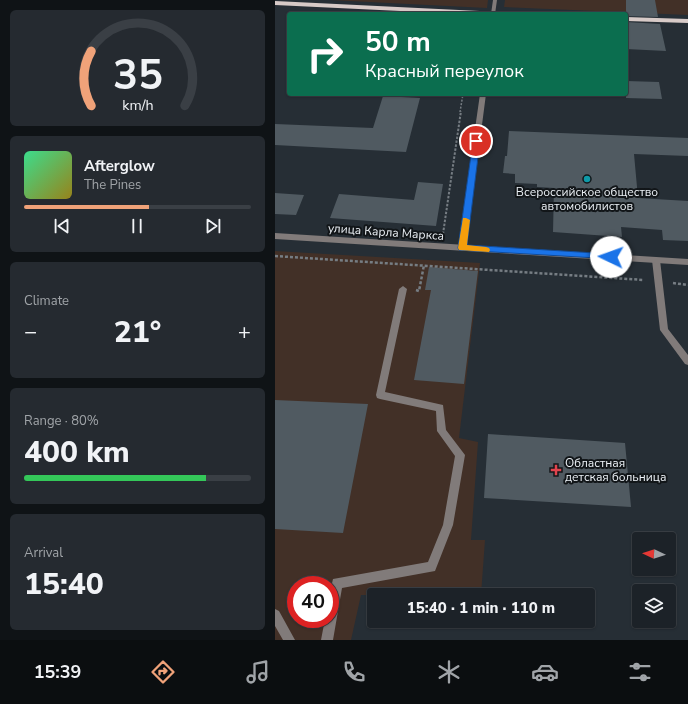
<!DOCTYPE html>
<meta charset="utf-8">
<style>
body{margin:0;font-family:"Nunito Sans",sans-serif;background:#252a30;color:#f1f3f6;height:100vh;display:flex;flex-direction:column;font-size:15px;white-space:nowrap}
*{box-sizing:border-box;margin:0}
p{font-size:13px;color:#a0a4a8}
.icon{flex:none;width:22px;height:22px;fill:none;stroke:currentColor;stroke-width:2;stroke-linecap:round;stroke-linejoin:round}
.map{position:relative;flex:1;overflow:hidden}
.drawer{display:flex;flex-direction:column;gap:10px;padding:10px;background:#0f1316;width:275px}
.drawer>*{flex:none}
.hud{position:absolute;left:12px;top:12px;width:341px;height:84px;border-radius:4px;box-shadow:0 1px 3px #0004,0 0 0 1px #3a3f45;background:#0b6e4f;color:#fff;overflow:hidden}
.needle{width:26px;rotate:274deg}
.controls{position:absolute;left:357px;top:532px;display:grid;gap:8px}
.controls a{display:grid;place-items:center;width:44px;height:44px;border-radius:4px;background:#1c2228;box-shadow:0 1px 3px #0004,0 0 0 1px #3a3f45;font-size:20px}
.speed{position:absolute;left:12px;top:576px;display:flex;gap:8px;font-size:20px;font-weight:700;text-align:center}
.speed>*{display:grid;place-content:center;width:52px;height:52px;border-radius:50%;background:#1c2228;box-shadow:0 1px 3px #0004,0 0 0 1px #3a3f45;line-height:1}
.speed .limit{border:6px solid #d22;background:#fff;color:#111}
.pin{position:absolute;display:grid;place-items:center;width:34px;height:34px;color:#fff;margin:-17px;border:2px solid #fff;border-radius:50%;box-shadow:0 1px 4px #0007}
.me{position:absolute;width:44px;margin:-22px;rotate:273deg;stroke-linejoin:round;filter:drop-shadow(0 0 3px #0008)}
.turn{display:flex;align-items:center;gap:14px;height:84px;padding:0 12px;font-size:18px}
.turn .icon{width:52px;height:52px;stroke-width:2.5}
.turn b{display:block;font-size:28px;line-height:34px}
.big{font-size:30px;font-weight:800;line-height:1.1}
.drawer .widget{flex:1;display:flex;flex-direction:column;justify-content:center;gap:6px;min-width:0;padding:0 14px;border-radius:6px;background:#252a30}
.drawer .dial{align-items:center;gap:0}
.dial svg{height:104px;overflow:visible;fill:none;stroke:#3a3f45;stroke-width:7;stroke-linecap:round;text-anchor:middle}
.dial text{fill:#f1f3f6;stroke:none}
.song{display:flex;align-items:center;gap:12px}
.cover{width:48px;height:48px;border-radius:6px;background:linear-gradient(135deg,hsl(150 70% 55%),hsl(50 70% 35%))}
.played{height:4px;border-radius:2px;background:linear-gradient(90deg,#f0a279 55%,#3a3f45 55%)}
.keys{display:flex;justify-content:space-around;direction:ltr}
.heat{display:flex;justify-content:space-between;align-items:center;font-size:22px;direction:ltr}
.charge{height:6px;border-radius:3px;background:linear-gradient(90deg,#34c759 80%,#3a3f45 0)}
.trip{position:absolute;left:92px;top:588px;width:228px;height:40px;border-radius:4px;background:#1c2228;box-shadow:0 1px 3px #0004,0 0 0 1px #3a3f45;font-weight:800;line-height:40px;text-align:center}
.tab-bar{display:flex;height:64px;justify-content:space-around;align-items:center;background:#0b0e10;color:#a0a4a8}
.tab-bar .icon{width:28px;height:28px}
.tab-bar .active{color:#f0a279}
.tab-bar b{font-size:18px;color:#f1f3f6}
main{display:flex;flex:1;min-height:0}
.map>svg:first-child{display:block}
</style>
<main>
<section class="drawer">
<div class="widget dial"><svg viewBox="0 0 100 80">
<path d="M14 69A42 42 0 1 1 86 69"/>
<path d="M14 69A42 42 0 0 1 14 27" stroke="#f0a279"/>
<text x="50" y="56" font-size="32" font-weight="700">35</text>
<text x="50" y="72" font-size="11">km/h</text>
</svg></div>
<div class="widget">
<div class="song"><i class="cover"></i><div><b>Afterglow</b><p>The Pines</p></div></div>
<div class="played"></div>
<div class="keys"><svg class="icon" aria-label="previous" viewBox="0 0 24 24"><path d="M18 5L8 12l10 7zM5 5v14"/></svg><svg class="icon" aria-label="pause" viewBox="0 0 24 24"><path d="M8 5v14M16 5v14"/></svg><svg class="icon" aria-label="next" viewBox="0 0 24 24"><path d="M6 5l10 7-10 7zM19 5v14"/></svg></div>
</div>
<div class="widget"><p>Climate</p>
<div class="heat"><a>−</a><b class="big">21°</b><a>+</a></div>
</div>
<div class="widget"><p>Range · 80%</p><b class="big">400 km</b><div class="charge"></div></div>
<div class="widget"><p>Arrival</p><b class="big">15:40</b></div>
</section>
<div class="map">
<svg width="413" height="640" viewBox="0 0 413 640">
<rect width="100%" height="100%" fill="#262e35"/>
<path fill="#423027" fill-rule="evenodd" d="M55 0H213L212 8Z
M230 0H413V15L229 7Z
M0 251 205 263 184 438 203 442 196 540H210L206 595H86L76 640H0ZM21 585H55V619H21Z"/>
<path fill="#505a61" d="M351 0H380L383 17 351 16Z
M351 22 385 24 391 51 351 49Z
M351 81 384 82 387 99 351 98Z
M108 96 145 98 131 152 0 145V124L98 128Z
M234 131 413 138V156L359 154 363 198 413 201V241L388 240 387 230 346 227 347 237 278 232 279 188 262 187V184L240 183V174L228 173 230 156H232Z
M143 182 168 184 161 226 55 218 64 194 139 200Z
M0 193 29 195 21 215 0 214Z
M154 267 203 271 189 384 139 380 156 290H150Z
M0 400 93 404 68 533 0 529Z
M213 434 350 443 356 507 209 498Z"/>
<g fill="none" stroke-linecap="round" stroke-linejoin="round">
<path stroke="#767d83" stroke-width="1.5" stroke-dasharray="2 1.5" stroke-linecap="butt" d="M185 112 188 94"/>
<path stroke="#767d83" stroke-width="2" stroke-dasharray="2.5 1.5" stroke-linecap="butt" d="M168 234 186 111"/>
<path stroke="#767d83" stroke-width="2.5" stroke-dasharray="3 2" stroke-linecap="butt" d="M0 256 369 280
M398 283 413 285
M141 290 144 291 149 265"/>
<path fill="#817b7a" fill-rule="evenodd" d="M381 257 385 260 393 329 413 355V365L410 364 385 330 377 260Z
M0 609 4 611 20 640H8L0 626Z"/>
<path fill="#817b7a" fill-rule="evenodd" d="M218 0H222L220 14H216Z
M205 94H211L191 248 187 251 183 248Z
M128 286 132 289 110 392 168 405 171 430 190 455 178 525 160 571 67 588 58 640H46L50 619H55V592L58 579 153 562 168 525 180 456 162 431 161 411 105 399 102 398 101 395 124 289Z"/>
<path fill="#817b7a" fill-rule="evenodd" d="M0 233 413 259V265L0 239Z"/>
<path fill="#d7cac7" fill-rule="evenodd" d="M0 1 225 12 228 14H188L0 5Z
M351 17 413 19V23L351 21Z"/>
</g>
<path fill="#1a73e8" stroke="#114b97" d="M201 139 205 141 192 245 336 254 339 255 340 257 339 259 184 250 183 248 198 141Z"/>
<path fill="#f59e0b" d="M188 218H191L195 220 192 245 211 247 214 248 215 250 214 252 184 250 183 248Z"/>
<circle fill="#0f9aa8" stroke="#121619" stroke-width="1.5" cx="312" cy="179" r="4"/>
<path fill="#e0444e" stroke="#121619" stroke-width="1.5" d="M279 464h4v4h4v4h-4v4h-4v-4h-4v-4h4z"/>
<g text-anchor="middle" stroke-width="4" stroke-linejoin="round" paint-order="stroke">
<g font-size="12" fill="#ecf1f6" stroke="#121619">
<text x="312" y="196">Всероссийское общество<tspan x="312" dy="14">автомобилистов</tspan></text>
<text x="290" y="467" text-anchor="start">Областная<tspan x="290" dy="14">детская больница</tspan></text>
</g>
<g font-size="12" fill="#ecf1f6" stroke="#121619">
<text transform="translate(111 232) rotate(4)" y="4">улица Карла Маркса</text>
</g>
</g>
</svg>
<div class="controls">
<a><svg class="needle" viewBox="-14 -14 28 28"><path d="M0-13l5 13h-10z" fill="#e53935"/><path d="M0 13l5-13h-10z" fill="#a0a4a8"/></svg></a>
<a><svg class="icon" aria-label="layers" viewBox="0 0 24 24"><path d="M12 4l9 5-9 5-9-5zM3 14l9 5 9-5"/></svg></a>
</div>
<div class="speed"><div class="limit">40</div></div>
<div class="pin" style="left:201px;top:141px;background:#d93025"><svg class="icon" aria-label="arrive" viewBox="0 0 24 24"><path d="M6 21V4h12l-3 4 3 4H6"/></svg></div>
<svg class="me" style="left:336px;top:257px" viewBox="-20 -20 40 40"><circle r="19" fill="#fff"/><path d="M0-13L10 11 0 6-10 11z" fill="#1a73e8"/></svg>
<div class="trip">15:40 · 1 min · 110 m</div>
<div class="hud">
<div class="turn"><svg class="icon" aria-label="right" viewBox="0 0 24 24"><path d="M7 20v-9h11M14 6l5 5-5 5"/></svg><div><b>50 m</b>Красный переулок</div></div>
</div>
</div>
</main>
<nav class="tab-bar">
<b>15:39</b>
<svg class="icon active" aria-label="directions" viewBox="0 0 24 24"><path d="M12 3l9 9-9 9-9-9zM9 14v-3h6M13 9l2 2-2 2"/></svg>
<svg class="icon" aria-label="music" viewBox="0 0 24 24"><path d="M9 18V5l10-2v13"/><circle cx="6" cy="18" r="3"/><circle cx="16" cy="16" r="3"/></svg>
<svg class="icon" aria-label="phone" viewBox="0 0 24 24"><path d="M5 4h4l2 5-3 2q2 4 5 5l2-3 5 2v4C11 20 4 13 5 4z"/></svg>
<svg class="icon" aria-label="climate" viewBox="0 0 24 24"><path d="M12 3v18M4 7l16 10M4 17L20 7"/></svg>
<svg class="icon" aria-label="car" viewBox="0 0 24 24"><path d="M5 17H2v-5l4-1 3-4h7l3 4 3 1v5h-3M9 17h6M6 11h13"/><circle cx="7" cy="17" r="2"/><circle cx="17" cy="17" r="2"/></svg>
<svg class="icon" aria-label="filters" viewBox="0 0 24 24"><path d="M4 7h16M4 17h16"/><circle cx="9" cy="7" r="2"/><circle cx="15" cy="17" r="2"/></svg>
</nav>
